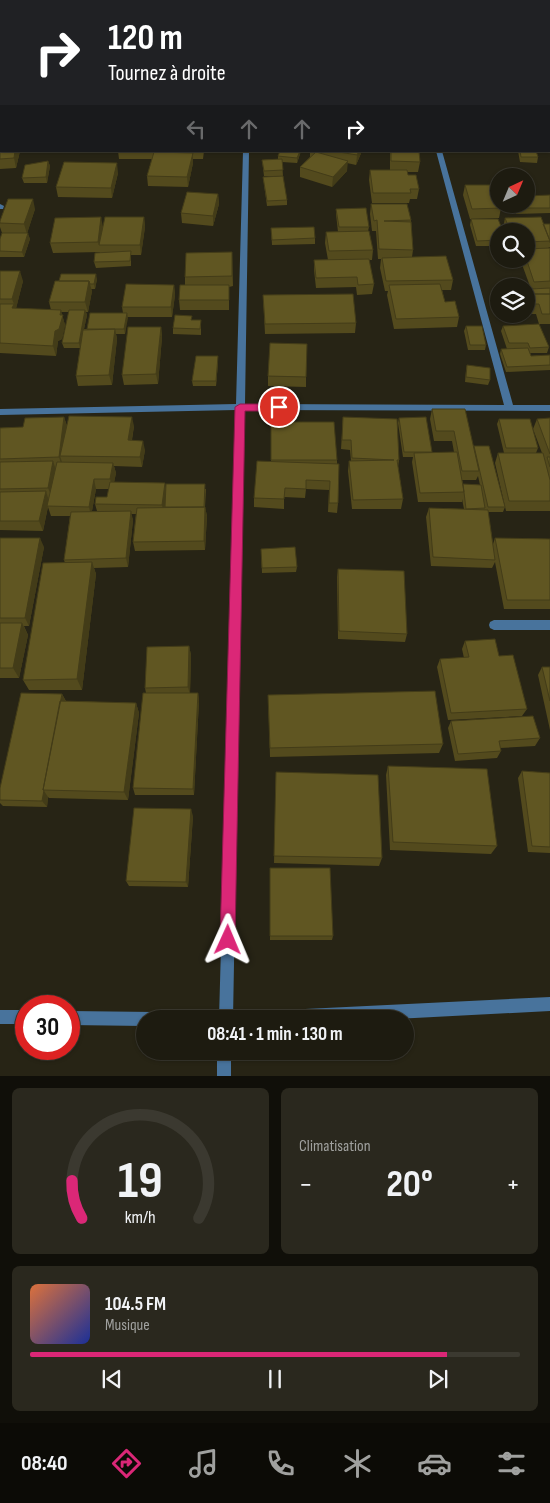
<!DOCTYPE html>
<html lang="fr">
<meta charset="utf-8">
<style>
body{margin:0;font-family:"Sofia Sans Condensed",sans-serif;background:#2a281e;color:#f1f3f6;height:100vh;display:flex;flex-direction:column;font-size:19px;white-space:nowrap}
*{box-sizing:border-box;margin:0}
p{font-size:16px;color:#a0a19f}
.icon{flex:none;width:28px;height:28px;fill:none;stroke:currentColor;stroke-width:2;stroke-linecap:round;stroke-linejoin:round}
.map{position:relative;height:1076px;overflow:hidden}
.panel{display:flex;flex-direction:column;gap:12px;padding:12px;background:#100f09;flex:1}
.panel>*{flex:none}
.banner{position:absolute;left:0px;top:0px;width:550px;height:152px;box-shadow:0 1px 4px #0004,0 0 0 1px #3b3930;background:#202124;color:#fff;overflow:hidden}
.needle{width:32px;rotate:44deg}
.fabs{position:absolute;left:490px;top:168px;display:grid;gap:10px}
.fabs a{display:grid;place-items:center;width:45px;height:45px;border-radius:50%;background:#1d1b10;box-shadow:0 1px 4px #0004,0 0 0 1px #3b3930;font-size:25px}
.speed{position:absolute;left:15px;top:995px;display:flex;gap:10px;font-size:25px;font-weight:700;text-align:center}
.speed>*{display:grid;place-content:center;width:65px;height:65px;border-radius:50%;background:#1d1b10;box-shadow:0 1px 4px #0004,0 0 0 1px #3b3930;line-height:1}
.speed .limit{border:8px solid #d22;background:#fff;color:#111}
.pin{position:absolute;display:grid;place-items:center;width:42px;height:42px;color:#fff;margin:-21px;border:2px solid #fff;border-radius:50%;box-shadow:0 1px 5px #0007}
.me{position:absolute;width:55px;margin:-28px;rotate:1deg;stroke-linejoin:round;filter:drop-shadow(0 0 4px #0008)}
.turn{display:flex;align-items:center;gap:18px;height:105px;padding:0 25px;font-size:22px}
.turn .icon{width:65px;height:65px;stroke-width:2.5}
.turn b{display:block;font-size:35px;line-height:42px}
.lanes{display:flex;align-items:center;height:48px;padding:0 25px;background:#0003;justify-content:center;gap:25px;direction:ltr}
.lanes .off{opacity:.35}
.big{font-size:38px;font-weight:700;line-height:1.1}
.panel .widget{flex:1;display:flex;flex-direction:column;justify-content:center;gap:8px;min-width:0;padding:0 18px;border-radius:8px;background:#2a281e}
.panel .dial{align-items:center;gap:0}
.dial svg{height:130px;overflow:visible;fill:none;stroke:#3b3930;stroke-width:7;stroke-linecap:round;text-anchor:middle}
.dial text{fill:#f1f3f6;stroke:none}
.song{display:flex;align-items:center;gap:15px}
.cover{width:60px;height:60px;border-radius:8px;background:linear-gradient(135deg,hsl(20 70% 55%),hsl(230 70% 35%))}
.played{height:5px;border-radius:2px;background:linear-gradient(90deg,#db2777 85%,#3b3930 85%)}
.keys{display:flex;justify-content:space-around;direction:ltr}
.heat{display:flex;justify-content:space-between;align-items:center;font-size:28px;direction:ltr}
.panel .tiles{flex:1;display:grid;gap:12px;grid-template-columns:1fr 1fr}
.widget:last-child{grid-column:span 2}
.trip{position:absolute;left:136px;top:1010px;width:278px;height:50px;border-radius:25px;background:#1d1b10;box-shadow:0 1px 4px #0004,0 0 0 1px #3b3930;font-weight:700;line-height:50px;text-align:center}
.dock{display:flex;height:80px;justify-content:space-around;align-items:center;background:#0c0b06;color:#a0a19f}
.dock .icon{width:35px;height:35px}
.dock .current{color:#db2777}
.dock b{font-size:22px;color:#f1f3f6}
.map>svg:first-child{display:block}
</style>
<div class="map">
<svg width="550" height="1076" viewBox="0 0 550 1076">
<rect width="100%" height="100%" fill="#272415"/>
<path fill="#2e2a14" d="M0 0H260L1 1V151L238 152 0 153Z"/>
<g fill="none" stroke-linecap="round" stroke-linejoin="round">
<path fill="#48739c" fill-rule="evenodd" d="M549 134H550V138H549Z
M0 138H1V142H0Z
M243 151H249L245 404 504 405 436 151H442L513 405H550V411L244 410 233 1019H219L236 410 0 415V409L236 404Z
M0 204 4 206 3 209H0Z
M494 620H550V630H494L490 628 489 625 490 622Z
M550 997V1011L395 1019H239L241 1014 246 1012Z
M0 1010H26V1024H0Z
M69 1011 154 1012 159 1014 161 1019H145V1026L69 1025Z
M217 1051H231V1076H217Z"/>
</g>
<path fill="#534a1d" fill-rule="evenodd" d="M119 0H204V1H111Z
M349 0H374V1H349Z
M1 2V91H0V3Z
M549 8H550V34H549Z
M549 84H550V115H549Z
M0 141 1 151H20L16 168 0 169Z
M118 151H204L203 159H193V163L188 187 148 186 147 176 152 159H119Z
M280 151H301L297 163 282 162 283 176H264L262 160 278 159V156Z
M310 151H362L356 165 347 163V171L332 187 300 177V167L310 157Z
M390 151H419L420 162 418 172H407L408 175 419 189 417 199H410L409 203H372L369 180 370 170H390Z
M518 151H536L538 157 537 163 520 162Z
M48 161 50 166 47 183H24L22 178Z
M118 173 112 198 58 197 56 187Z
M263 177 287 200V205L267 206Z
M465 185 501 208 499 218 470 219 463 195Z
M218 194 219 204 213 226 182 223 181 213Z
M550 195V213L516 214 513 204H526Z
M371 204 411 220 413 250 412 257 453 280 451 290H442L445 302 459 317 457 327 394 329 387 295 388 291H385L380 268 381 259H378L376 231H372L370 214Z
M35 209 27 233 30 239 24 257H0V239L2 233 0 227V221Z
M336 209 369 227 368 231 373 250 372 260H369L374 284 372 294 357 295 356 287 316 288 314 270V260H328L325 243 326 232H338L336 214Z
M144 217 145 227 141 255H131V266L96 268 94 262 100 253V252L53 253 50 243 103 226Z
M505 218 543 224H550V247L548 248H547H550V324H539L536 314H524H526V294H529L531 289 520 259H526V231H504L503 228Z
M471 219 499 231V246H476L470 225Z
M271 228 315 238V244L272 245Z
M232 252 233 286 229 287V310H180L179 300 185 285V277Z
M0 271 23 281 16 308 51 310 49 302 97 279 95 289H91L92 291 88 312H86L87 315 84 329H87L123 313 122 307 174 285 175 295 172 317H127L125 334H116L117 339 112 385 78 386 76 376 80 348H64L62 343 69 312H61L65 325 62 339 58 341 56 356 0 353Z
M263 295 356 323 355 333 265 334Z
M192 320H201V335L173 334V328Z
M466 326 486 345 485 350H468L464 331Z
M503 326 549 347 547 353H530L531 356 550 355V370L506 372 500 354 501 349H507L501 331Z
M161 327 162 337 158 384 124 385 122 375Z
M218 362 216 386H193L192 381Z
M467 365 490 380 488 385 465 382 466 370Z
M268 376 306 377V387L268 386Z
M432 409 474 446 505 507 503 512H488L493 544 495 538 550 539V609H504L495 562 492 568 431 566 426 517 429 508 464 509 462 499V502H418L412 462 413 457H403L398 423 399 418 432 453 454 452 452 441H434L430 419ZM478 476 480 485 463 484 462 480H476Z
M64 417 67 426H134L132 440 145 450 142 467 114 466 116 473 114 482 165 483 166 490 206 489 205 507 207 516 205 550 135 551 133 542 136 514H131L133 520 128 567 94 568 96 574 82 690H29L23 680 65 563 64 560 70 516H51L48 507 43 531 0 530V428L23 427ZM96 489H109L107 497 95 504 97 511H92Z
M343 417 399 460 398 467 403 499 401 509H352L348 471 349 461H351L350 450 341 449Z
M550 418V511H506L495 463 498 453H504L497 424 499 419 538 448 536 453H542L533 429 537 419Z
M271 422 337 460 338 503 337 513 328 512 329 490 306 489 305 498 284 497V509L254 507V498L271 461Z
M0 538 44 547 29 626H24L28 635 19 678H0Z
M261 549 297 567 296 572 262 573Z
M338 569 407 634 405 642 338 639 337 577Z
M465 641 499 656 527 709 522 716 448 720 437 667 440 659 464 658 462 649Z
M189 646 191 655 190 693H198L199 701 194 795H135L133 788 146 693 145 688Z
M542 667H550V730L538 675Z
M62 694 66 701 136 703 139 713 128 800 49 798 48 797 47 807 3 806 0 803V788Z
M268 695 443 744 439 753 270 757Z
M451 721 540 738 535 746 500 748 501 751 497 758 455 761 448 728Z
M388 766 497 846 491 854 390 850 386 775Z
M522 771 550 773V853L528 852 518 778Z
M276 772 382 858 379 866 274 863Z
M193 816 188 887 129 886 126 881Z
M270 868 333 936 332 940H270Z"/>
<path fill="#433c18" d="M19 0H27L26 1H18Z
M1 78V90L0 86V80Z
M15 151H20L16 168 14 158Z
M300 151H301L297 163V158Z
M359 151H362L356 165 357 155Z
M193 153V163L188 187 187 177Z
M48 161 50 166 47 183 46 177Z
M348 161 347 171 332 187 333 177Z
M117 163 118 173 112 198 111 188Z
M218 194 219 204 213 226V216Z
M33 199 35 209 27 234 24 224Z
M101 217 103 227 99 245 98 242Z
M144 217 145 227 141 255 140 245Z
M28 233 30 239 24 257 22 252Z
M20 271 23 281 16 309 12 308 14 304 12 299Z
M96 274 97 279 95 289 94 284Z
M89 281 92 291 88 312 85 302Z
M174 285 175 295 172 317 171 307Z
M61 310 65 325 62 339 58 341 56 356 53 346 55 331Z
M85 310 87 315 80 348 79 343Z
M127 313 128 318 125 334 124 329Z
M161 327 162 337 158 384 156 374Z
M115 329 117 339 112 385 109 375Z
M218 356V362L216 386V381Z
M64 417 67 426 60 456 62 462V467L59 457Z
M132 417 134 426 130 450 128 440Z
M143 441 145 450 142 467 140 457Z
M53 461 56 470 52 497 48 488Z
M113 463 116 473 113 489 110 479Z
M94 479 96 489 91 516 89 507Z
M165 483 166 492 164 514 162 505Z
M46 491 49 501 43 531 39 521Z
M205 507 207 516 205 550 204 541Z
M131 511 133 520 128 567 126 558Z
M40 538 44 547 29 626 25 618Z
M92 562 96 574 82 690 77 679Z
M22 623 28 635 19 678 13 668Z
M189 646 191 655 190 695 188 687Z
M198 693 199 701 194 795 193 789Z
M62 694 66 702 44 790Z
M136 703 139 713 128 800 124 792Z
M44 791 48 797 47 807 42 801Z
M191 809 193 816 188 887 186 882Z"/>
<path fill="#605622" stroke="#433c18" d="M2 0H19L18 1H1Z
M32 0H46V1H31Z
M54 0H72V1H53Z
M80 0H106L105 1H79Z
M129 0H188V1H111Z
M210 0H238L237 1H209Z
M279 0H296V1H279Z
M396 0H433L434 1H397Z
M470 0H484V1H471Z
M495 0H510V1H496Z
M1 2V26H0V3Z
M549 8H550V25H549Z
M0 29H1V40H0Z
M0 48H1V58H0Z
M0 62H1V70H0Z
M549 84H550V106H549Z
M1 101V129H0V103Z
M0 141H1V151H15L14 158 0 159Z
M280 151H300L297 158 278 156Z
M333 151H359L357 155Z
M391 151H419L420 162 391 161Z
M520 151H536L538 157H521Z
M154 152 193 153 187 177 147 176Z
M316 152 348 161 333 177 300 167Z
M282 159 283 170 264 171 262 160Z
M48 161 46 177 22 178 25 165Z
M64 162 117 163 111 188 56 187Z
M370 170H407L408 175H416L419 189H410L411 193H373Z
M283 176 287 200 267 201 263 177Z
M465 185H493L499 201V204H500L501 208 472 209Z
M187 192 218 194 213 216 181 213Z
M550 195V208H518L516 204H526V196Z
M8 199H33L24 224 0 223V221Z
M371 204H407L411 220 384 221 411 222 413 250 379 249 377 220 374 221Z
M366 208 369 227H339L336 209Z
M101 217 98 242 50 243 55 218Z
M105 217H144L140 245H99Z
M541 217 550 241 526 242V231H510L505 218Z
M471 219H498L503 231H499V240L477 241Z
M543 224H550V242H549L550 241Z
M314 227 315 238 272 240 271 228Z
M369 231 373 250 329 251 326 232Z
M2 233H28L22 252 0 251V239Z
M550 248V281L534 282 526 258V249Z
M131 251 130 261 94 262 95 253Z
M232 252V276L185 277 186 253Z
M446 256 453 280 386 281 382 258Z
M369 259 374 284 358 285 357 277 316 278 314 260Z
M0 271H20L12 299H0Z
M61 274H96L94 284H90L89 281H59Z
M55 281H89L85 302H49Z
M126 284 174 285 171 307H122Z
M440 284 445 302 455 301 459 317 396 319 389 285Z
M180 285H229V300H179Z
M550 288V294H533L531 289Z
M353 294 356 323 265 324 263 295Z
M526 294H550V314H542L539 304H527L526 300Z
M0 304H14L12 308 61 310 60 315H63L59 329 55 331 53 346 0 343Z
M69 310H85L79 343H62Z
M90 313H127L124 329H87Z
M175 315 192 316 191 320H201L200 329 173 328Z
M539 324 549 347 530 348 528 343H509L503 326Z
M466 326H482L486 345H470Z
M128 327H161L156 374 122 375Z
M115 329 109 375 76 376 83 330Z
M270 343 307 344 306 377 268 376Z
M528 348 531 356 550 355V365L507 367 501 349Z
M196 356H218L216 381H192Z
M467 365 490 368V380L466 377Z
M432 409H465L479 471H462L454 431H436Z
M69 416 132 417 128 440 143 441 140 457 60 456Z
M64 417 59 457 0 459V428L23 427 25 418Z
M343 417 397 419 399 460H397L403 499 353 500 349 461 394 460 352 458 351 440H342Z
M426 417 432 452H404L399 418Z
M550 418V454L537 419Z
M499 419H530L538 448H506Z
M271 422H334L337 460H271Z
M474 446H489L505 507H488Z
M457 452 464 492 420 493 414 453Z
M498 453H543L550 480V501H509Z
M547 457H550V467Z
M53 461 48 488 0 489V462Z
M257 461 339 464 338 503H329L330 481 306 480V489L285 488 284 499 254 498Z
M57 462 113 463 110 479H94L89 507 47 506Z
M110 482 165 483 162 505 95 504 96 497H107Z
M166 484H205L204 507H165Z
M463 484 481 485 485 508 466 509Z
M46 491 39 521H0V492Z
M205 507 204 541 133 542 137 508Z
M429 508 488 510 495 560 433 557Z
M131 511 126 558 64 560 71 512Z
M0 538H40L25 618H0Z
M495 538 550 539V600H507Z
M295 547 297 567 262 568 261 549Z
M92 562 77 679 23 680 43 563Z
M338 569 404 571 407 634 339 631Z
M0 623H22L13 668H0Z
M495 639 499 656 513 655 527 709 451 713 440 659 469 657 465 641Z
M189 646 188 687 145 688 147 647Z
M542 667H550V701Z
M435 691 443 744 270 748 268 695Z
M21 693 62 694 43 790H44L42 801 0 800V788Z
M143 693H198L193 789 133 788Z
M60 701 136 703 124 792 43 790Z
M533 716 540 738 499 741 501 751 458 754 451 721Z
M388 766 487 769 497 846 393 842Z
M522 771 550 773V847L532 846Z
M276 772 378 775 382 858 274 856Z
M134 808 191 809 186 882 126 881Z
M270 868H330L333 936H270Z"/>
<path fill="#db2777" stroke="#8e194d" d="M240 404H279L284 407 279 411H245L235 940 233 945 228 948 222 945 220 940 235 407Z"/>
</svg>
<div class="fabs">
<a><svg class="needle" viewBox="-14 -14 28 28"><path d="M0-13l5 13h-10z" fill="#e53935"/><path d="M0 13l5-13h-10z" fill="#a0a19f"/></svg></a>
<a><svg class="icon" aria-label="search" viewBox="0 0 24 24"><circle cx="10" cy="10" r="6"/><path d="M15 15l6 6"/></svg></a>
<a><svg class="icon" aria-label="layers" viewBox="0 0 24 24"><path d="M12 4l9 5-9 5-9-5zM3 14l9 5 9-5"/></svg></a>
</div>
<div class="speed"><div class="limit">30</div></div>
<div class="pin" style="left:279px;top:407px;background:#d93025"><svg class="icon" aria-label="arrive" viewBox="0 0 24 24"><path d="M6 21V4h12l-3 4 3 4H6"/></svg></div>
<svg class="me" style="left:228px;top:940px" viewBox="-20 -20 40 40"><path d="M0-17L14 15 0 8-14 15z" fill="#db2777" stroke="#fff" stroke-width="4"/></svg>
<div class="trip">08:41 · 1 min · 130 m</div>
<div class="banner">
<div class="turn"><svg class="icon" aria-label="right" viewBox="0 0 24 24"><path d="M7 20v-9h11M14 6l5 5-5 5"/></svg><div><b>120 m</b>Tournez à droite</div></div>
<div class="lanes"><svg class="icon off" aria-label="left" viewBox="0 0 24 24"><path d="M17 20v-9H6M10 6l-5 5 5 5"/></svg><svg class="icon off" aria-label="ahead" viewBox="0 0 24 24"><path d="M12 20V5M6 11l6-6 6 6"/></svg><svg class="icon off" aria-label="ahead" viewBox="0 0 24 24"><path d="M12 20V5M6 11l6-6 6 6"/></svg><svg class="icon" aria-label="right" viewBox="0 0 24 24"><path d="M7 20v-9h11M14 6l5 5-5 5"/></svg></div>
</div>
</div>
<section class="panel">
<div class="tiles">
<div class="widget dial"><svg viewBox="0 0 100 80">
<path d="M14 69A42 42 0 1 1 86 69"/>
<path d="M14 69A42 42 0 0 1 8 46" stroke="#db2777"/>
<text x="50" y="56" font-size="32" font-weight="700">19</text>
<text x="50" y="72" font-size="11">km/h</text>
</svg></div>
<div class="widget"><p>Climatisation</p>
<div class="heat"><a>−</a><b class="big">20°</b><a>+</a></div>
</div>
<div class="widget">
<div class="song"><i class="cover"></i><div><b>104.5 FM</b><p>Musique</p></div></div>
<div class="played"></div>
<div class="keys"><svg class="icon" aria-label="previous" viewBox="0 0 24 24"><path d="M18 5L8 12l10 7zM5 5v14"/></svg><svg class="icon" aria-label="pause" viewBox="0 0 24 24"><path d="M8 5v14M16 5v14"/></svg><svg class="icon" aria-label="next" viewBox="0 0 24 24"><path d="M6 5l10 7-10 7zM19 5v14"/></svg></div>
</div>
</div>
</section>
<nav class="dock">
<b>08:40</b>
<svg class="icon current" aria-label="directions" viewBox="0 0 24 24"><path d="M12 3l9 9-9 9-9-9zM9 14v-3h6M13 9l2 2-2 2"/></svg>
<svg class="icon" aria-label="music" viewBox="0 0 24 24"><path d="M9 18V5l10-2v13"/><circle cx="6" cy="18" r="3"/><circle cx="16" cy="16" r="3"/></svg>
<svg class="icon" aria-label="phone" viewBox="0 0 24 24"><path d="M5 4h4l2 5-3 2q2 4 5 5l2-3 5 2v4C11 20 4 13 5 4z"/></svg>
<svg class="icon" aria-label="climate" viewBox="0 0 24 24"><path d="M12 3v18M4 7l16 10M4 17L20 7"/></svg>
<svg class="icon" aria-label="car" viewBox="0 0 24 24"><path d="M5 17H2v-5l4-1 3-4h7l3 4 3 1v5h-3M9 17h6M6 11h13"/><circle cx="7" cy="17" r="2"/><circle cx="17" cy="17" r="2"/></svg>
<svg class="icon" aria-label="filters" viewBox="0 0 24 24"><path d="M4 7h16M4 17h16"/><circle cx="9" cy="7" r="2"/><circle cx="15" cy="17" r="2"/></svg>
</nav>
